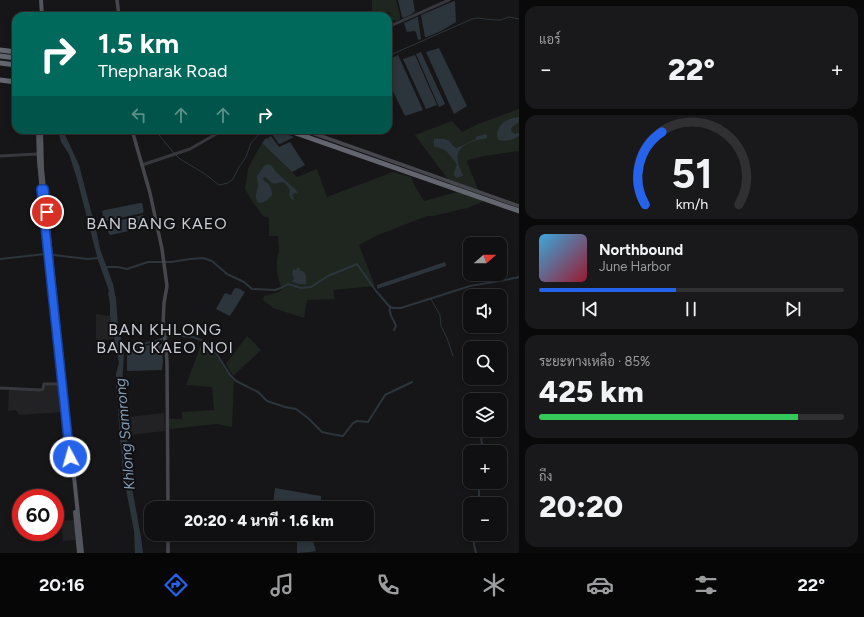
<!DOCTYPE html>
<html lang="th">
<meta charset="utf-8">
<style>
body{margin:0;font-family:Figtree,Sarabun,sans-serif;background:#19191b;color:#f1f3f6;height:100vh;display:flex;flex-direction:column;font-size:15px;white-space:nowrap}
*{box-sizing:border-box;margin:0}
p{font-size:13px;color:#9c9d9f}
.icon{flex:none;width:22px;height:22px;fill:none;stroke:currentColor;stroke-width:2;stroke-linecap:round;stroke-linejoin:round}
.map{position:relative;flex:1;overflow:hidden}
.sheet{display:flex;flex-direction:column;gap:6px;padding:6px;background:#09090a;width:345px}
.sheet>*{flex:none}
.hud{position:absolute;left:12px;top:12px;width:380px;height:122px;border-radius:12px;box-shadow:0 2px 6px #0003,0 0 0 1px #303032;background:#00695c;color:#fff;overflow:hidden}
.needle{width:26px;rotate:70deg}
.controls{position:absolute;left:463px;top:237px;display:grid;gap:8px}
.controls a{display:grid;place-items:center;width:44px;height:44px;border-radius:8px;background:#101012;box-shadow:0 2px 6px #0003,0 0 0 1px #303032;font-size:20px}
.speed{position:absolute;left:12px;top:489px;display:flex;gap:8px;font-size:20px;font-weight:700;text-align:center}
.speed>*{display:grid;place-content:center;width:52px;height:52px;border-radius:50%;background:#101012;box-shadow:0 2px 6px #0003,0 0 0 1px #303032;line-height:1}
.speed .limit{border:6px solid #d22;background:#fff;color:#111}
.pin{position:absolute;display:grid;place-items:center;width:34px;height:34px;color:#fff;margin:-17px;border:2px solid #fff;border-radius:50%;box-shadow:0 1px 4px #0007}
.me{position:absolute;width:44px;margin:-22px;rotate:354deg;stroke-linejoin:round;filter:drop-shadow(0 0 3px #0008)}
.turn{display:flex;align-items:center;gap:14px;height:84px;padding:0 20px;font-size:18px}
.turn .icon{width:52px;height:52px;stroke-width:2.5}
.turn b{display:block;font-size:28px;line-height:34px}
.lanes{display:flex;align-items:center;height:38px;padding:0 20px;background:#0003;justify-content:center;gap:20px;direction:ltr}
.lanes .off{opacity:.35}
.big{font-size:30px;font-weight:800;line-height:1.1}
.sheet .tile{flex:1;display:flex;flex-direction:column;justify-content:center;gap:6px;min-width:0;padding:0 14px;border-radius:12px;background:#19191b}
.sheet .dial{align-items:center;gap:0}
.dial svg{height:104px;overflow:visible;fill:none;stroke:#303032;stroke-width:7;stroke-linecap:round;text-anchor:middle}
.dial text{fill:#f1f3f6;stroke:none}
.song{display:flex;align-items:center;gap:12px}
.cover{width:48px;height:48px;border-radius:6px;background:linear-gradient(135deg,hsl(200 70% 55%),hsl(350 70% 35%))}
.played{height:4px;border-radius:2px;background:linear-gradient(90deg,#2563eb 45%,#303032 45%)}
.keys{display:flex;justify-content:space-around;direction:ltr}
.heat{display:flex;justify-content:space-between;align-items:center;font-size:22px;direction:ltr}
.charge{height:6px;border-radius:3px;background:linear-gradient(90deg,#34c759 85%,#303032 0)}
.trip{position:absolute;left:144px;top:501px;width:230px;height:40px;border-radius:12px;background:#101012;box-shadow:0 2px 6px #0003,0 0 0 1px #303032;font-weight:800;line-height:40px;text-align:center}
.tabs{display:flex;height:64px;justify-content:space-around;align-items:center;background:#060607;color:#9c9d9f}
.tabs .icon{width:28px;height:28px}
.tabs .current{color:#2563eb}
.tabs b{font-size:18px;color:#f1f3f6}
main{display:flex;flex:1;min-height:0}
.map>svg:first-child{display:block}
</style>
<main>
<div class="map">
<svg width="519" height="553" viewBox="0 0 519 553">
<rect width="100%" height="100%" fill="#161618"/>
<path fill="#222225" d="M96 314 110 316 114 339 96 340Z
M45 385 60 386 63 412 19 415 16 410 8 411 9 389 43 391Z
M164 413 165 431 130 435 129 417Z
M74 520 76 540 63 541 61 521Z"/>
<path fill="#1e261f" d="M372 0H396L400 15V19L396 21 392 20 389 12 372 16Z
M519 109V151L484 156 468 160 467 162 483 202 467 208 433 216H427L378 235 359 245 375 286 333 290 335 299 307 300 304 318 273 308 263 300 264 296 276 293 282 290 279 281 277 270V259L279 251 278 236H269V218L263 216 252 201 245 189 248 169 254 157 262 143 297 177 317 169 327 197 393 172 411 177 416 188 424 201 457 192 415 135 452 121 462 132 478 124Z
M247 336 261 350 233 376 226 364Z
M202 342C217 350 223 370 234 381L232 427 216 424 170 429 169 419H182V412L214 410 212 387 186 385Z"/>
<path fill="#2c353c" d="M398 0H413L415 11 412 14 404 18 402 17Z
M454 1 455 2 456 22 441 31 427 37H425L421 15Z
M417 17H418L421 39 418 40 416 32 414 31 407 32 404 23Z
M439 48 467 106 454 114 426 52Z
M421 52 445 104 439 107 416 54Z
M398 55 423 110 405 116 388 81V60Z
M415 55 437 105 426 109 403 59Z
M519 117V122L512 127 511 130 514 134 519 133V136C513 140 505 142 498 140 494 126 506 118 519 117Z
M58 130H64L66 137 79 165 97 234 100 249 113 284 116 299 118 325 124 352 122 388 126 423 130 468 132 488 141 537 143 553H135L134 531 123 473 118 411 119 406 118 402 116 386V374L119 363 110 316V306L109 297 108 294 109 291 98 260 77 179 69 154 61 142Z
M275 130H276L294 137 280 144H279L271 133Z
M486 134 487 136V138C482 140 479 139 474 141 455 147 454 158 463 175V176L456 178C452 173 455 171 457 165 452 157 445 147 435 147L434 145V139C438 139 445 138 449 141 452 144 452 146 457 148L476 139V137Z
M271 136 279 147 290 142 305 165 292 172 262 143 266 138 267 139Z
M267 164 271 165 276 172 296 190 298 194 296 193 293 194 292 195 294 199V200L291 199 289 194 290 190C282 176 281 186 272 183 269 181 268 178 264 177L263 178 264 181C270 184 272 189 272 195L266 201 259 203C253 197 257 193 258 186 258 183 257 179 257 176L264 166Z
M140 203H142C143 206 144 211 143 213L106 221 104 220 102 211 105 210Z
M143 215 144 221 142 228 111 235 109 234 106 225 108 223Z
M445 262 446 266 377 289V285Z
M299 267 300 270 304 272 306 276V284H299L292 282 294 278 292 274 293 269 295 270Z
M236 288 240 289 245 292 230 316 216 309 225 293 231 295 234 289Z
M156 343 162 344 163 362 162 370 127 371V352L129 350Z
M275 488 321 496V502L303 501 301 506 273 505Z
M297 534H311L316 551 310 552 297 553Z"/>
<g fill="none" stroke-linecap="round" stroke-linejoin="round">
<path stroke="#2c353c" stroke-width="1" d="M388 56 472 19 477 18 495 20H500L509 17 519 19
M155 130 173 152 180 159 205 174 219 185 228 183 233 179 239 167 246 157 251 143 263 130
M431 299 440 315 441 326 447 338 453 356"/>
<path stroke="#2c353c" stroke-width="2" d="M0 259 45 254 88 259 99 258
M105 267H118L127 269 148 262H171L190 259 203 258 212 261 227 274 244 282 252 289 275 290 281 288 288 284 301 288 311 287 314 285 328 276 345 269 357 264 376 291 389 306 393 308H401L470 286 505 280 519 277
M390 307C388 315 394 319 396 326L394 330
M122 349 159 340 173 335 193 337 201 340 209 344 218 356 230 375 236 381 258 392 267 401 285 407 296 409 308 418 322 432 331 434 343 436 353 423 357 421 368 422 385 395 412 382
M480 430 483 452
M479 482V504
M474 534V545L476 553"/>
<path stroke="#37383d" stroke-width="3" d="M388 27 449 0
M0 156 38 154
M142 165 190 149 223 130
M0 388 41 390 43 389 44 384H62"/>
<path stroke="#45474d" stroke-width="3.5" d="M117 0 119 16
M132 130 150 193 162 249 167 286 164 303 163 326 166 347 167 362 168 508
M304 130 519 206
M168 534V553"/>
<path stroke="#53555c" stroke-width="4" d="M41 0 42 16
M38 130 39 161 47 246
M41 130 42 169 82 553
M75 512 79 553"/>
<path stroke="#63666e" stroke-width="5" d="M42 15V16
M0 50 16 52
M0 56 16 58
M0 63 16 65
M0 80 16 82"/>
<path stroke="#63666e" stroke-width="5" d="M287 130 519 211"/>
</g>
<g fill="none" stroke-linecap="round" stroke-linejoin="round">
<defs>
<path id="route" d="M47 212 44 189H41L70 457"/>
</defs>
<use href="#route" stroke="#184099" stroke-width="10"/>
<use href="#route" stroke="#2563eb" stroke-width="7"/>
</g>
<g text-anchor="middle" stroke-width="4" stroke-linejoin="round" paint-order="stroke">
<g font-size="15" font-style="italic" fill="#7f9bb3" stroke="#111113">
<text transform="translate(125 434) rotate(-95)" y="5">Khlong Samrong</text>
</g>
<g font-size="16" letter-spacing="1" fill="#c9ccd4" stroke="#111113">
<text x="157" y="229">BAN BANG KAEO</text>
<text x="165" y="335">BAN KHLONG<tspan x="165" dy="18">BANG KAEO NOI</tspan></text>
</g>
</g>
</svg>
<div class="controls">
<a><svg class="needle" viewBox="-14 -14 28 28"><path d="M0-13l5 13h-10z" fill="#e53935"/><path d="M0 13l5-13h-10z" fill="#9c9d9f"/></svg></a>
<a><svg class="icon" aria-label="sound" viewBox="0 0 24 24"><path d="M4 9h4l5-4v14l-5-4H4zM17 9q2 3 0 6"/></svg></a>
<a><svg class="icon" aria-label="search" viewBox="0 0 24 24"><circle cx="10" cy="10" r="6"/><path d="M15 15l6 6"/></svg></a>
<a><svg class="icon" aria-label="layers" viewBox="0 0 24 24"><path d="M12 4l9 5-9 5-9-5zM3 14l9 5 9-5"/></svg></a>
<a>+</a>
<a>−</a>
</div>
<div class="speed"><div class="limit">60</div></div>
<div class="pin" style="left:47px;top:212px;background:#d93025"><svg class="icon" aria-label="arrive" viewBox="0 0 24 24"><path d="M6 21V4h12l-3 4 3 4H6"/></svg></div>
<svg class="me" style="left:70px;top:457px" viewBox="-20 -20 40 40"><circle r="17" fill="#2563eb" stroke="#fff" stroke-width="3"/><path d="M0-11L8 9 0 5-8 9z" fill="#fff"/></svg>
<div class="trip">20:20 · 4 นาที · 1.6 km</div>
<div class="hud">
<div class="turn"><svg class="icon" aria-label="right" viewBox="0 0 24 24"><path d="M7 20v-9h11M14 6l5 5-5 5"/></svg><div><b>1.5 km</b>Thepharak Road</div></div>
<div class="lanes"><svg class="icon off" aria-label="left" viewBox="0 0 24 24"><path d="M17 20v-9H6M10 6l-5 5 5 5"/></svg><svg class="icon off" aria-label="ahead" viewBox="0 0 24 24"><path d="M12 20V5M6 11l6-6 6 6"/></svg><svg class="icon off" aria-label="ahead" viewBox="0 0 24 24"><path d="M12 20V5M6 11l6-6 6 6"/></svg><svg class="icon" aria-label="right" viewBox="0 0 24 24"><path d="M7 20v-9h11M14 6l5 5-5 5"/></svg></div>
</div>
</div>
<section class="sheet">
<div class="tile"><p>แอร์</p>
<div class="heat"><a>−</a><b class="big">22°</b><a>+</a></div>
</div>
<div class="tile dial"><svg viewBox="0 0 100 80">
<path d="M14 69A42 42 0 1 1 86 69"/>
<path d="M14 69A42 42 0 0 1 27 13" stroke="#2563eb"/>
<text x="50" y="56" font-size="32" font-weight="700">51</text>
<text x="50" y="72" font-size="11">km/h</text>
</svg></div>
<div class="tile">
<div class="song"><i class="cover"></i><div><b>Northbound</b><p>June Harbor</p></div></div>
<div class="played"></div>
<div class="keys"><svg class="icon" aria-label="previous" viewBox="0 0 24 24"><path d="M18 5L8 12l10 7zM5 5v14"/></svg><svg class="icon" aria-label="pause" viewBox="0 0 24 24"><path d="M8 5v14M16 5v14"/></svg><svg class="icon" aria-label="next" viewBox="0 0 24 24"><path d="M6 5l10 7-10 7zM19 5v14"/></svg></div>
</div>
<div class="tile"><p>ระยะทางเหลือ · 85%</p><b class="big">425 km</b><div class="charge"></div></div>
<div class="tile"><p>ถึง</p><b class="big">20:20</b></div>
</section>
</main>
<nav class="tabs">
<b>20:16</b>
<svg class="icon current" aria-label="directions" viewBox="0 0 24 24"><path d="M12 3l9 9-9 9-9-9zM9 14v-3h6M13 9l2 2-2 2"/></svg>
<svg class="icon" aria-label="music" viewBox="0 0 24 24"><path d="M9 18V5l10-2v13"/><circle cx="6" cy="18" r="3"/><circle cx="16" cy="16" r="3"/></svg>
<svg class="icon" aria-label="phone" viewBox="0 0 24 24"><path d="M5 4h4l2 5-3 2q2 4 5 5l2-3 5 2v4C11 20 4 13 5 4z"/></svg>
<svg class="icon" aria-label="climate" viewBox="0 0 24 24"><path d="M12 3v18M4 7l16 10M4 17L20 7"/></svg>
<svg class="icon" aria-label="car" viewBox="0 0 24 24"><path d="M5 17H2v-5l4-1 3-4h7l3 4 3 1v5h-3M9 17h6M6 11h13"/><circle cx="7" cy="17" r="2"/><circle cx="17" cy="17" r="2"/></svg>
<svg class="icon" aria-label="filters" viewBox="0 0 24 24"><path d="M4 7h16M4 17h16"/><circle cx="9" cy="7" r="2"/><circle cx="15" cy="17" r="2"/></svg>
<b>22°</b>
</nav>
